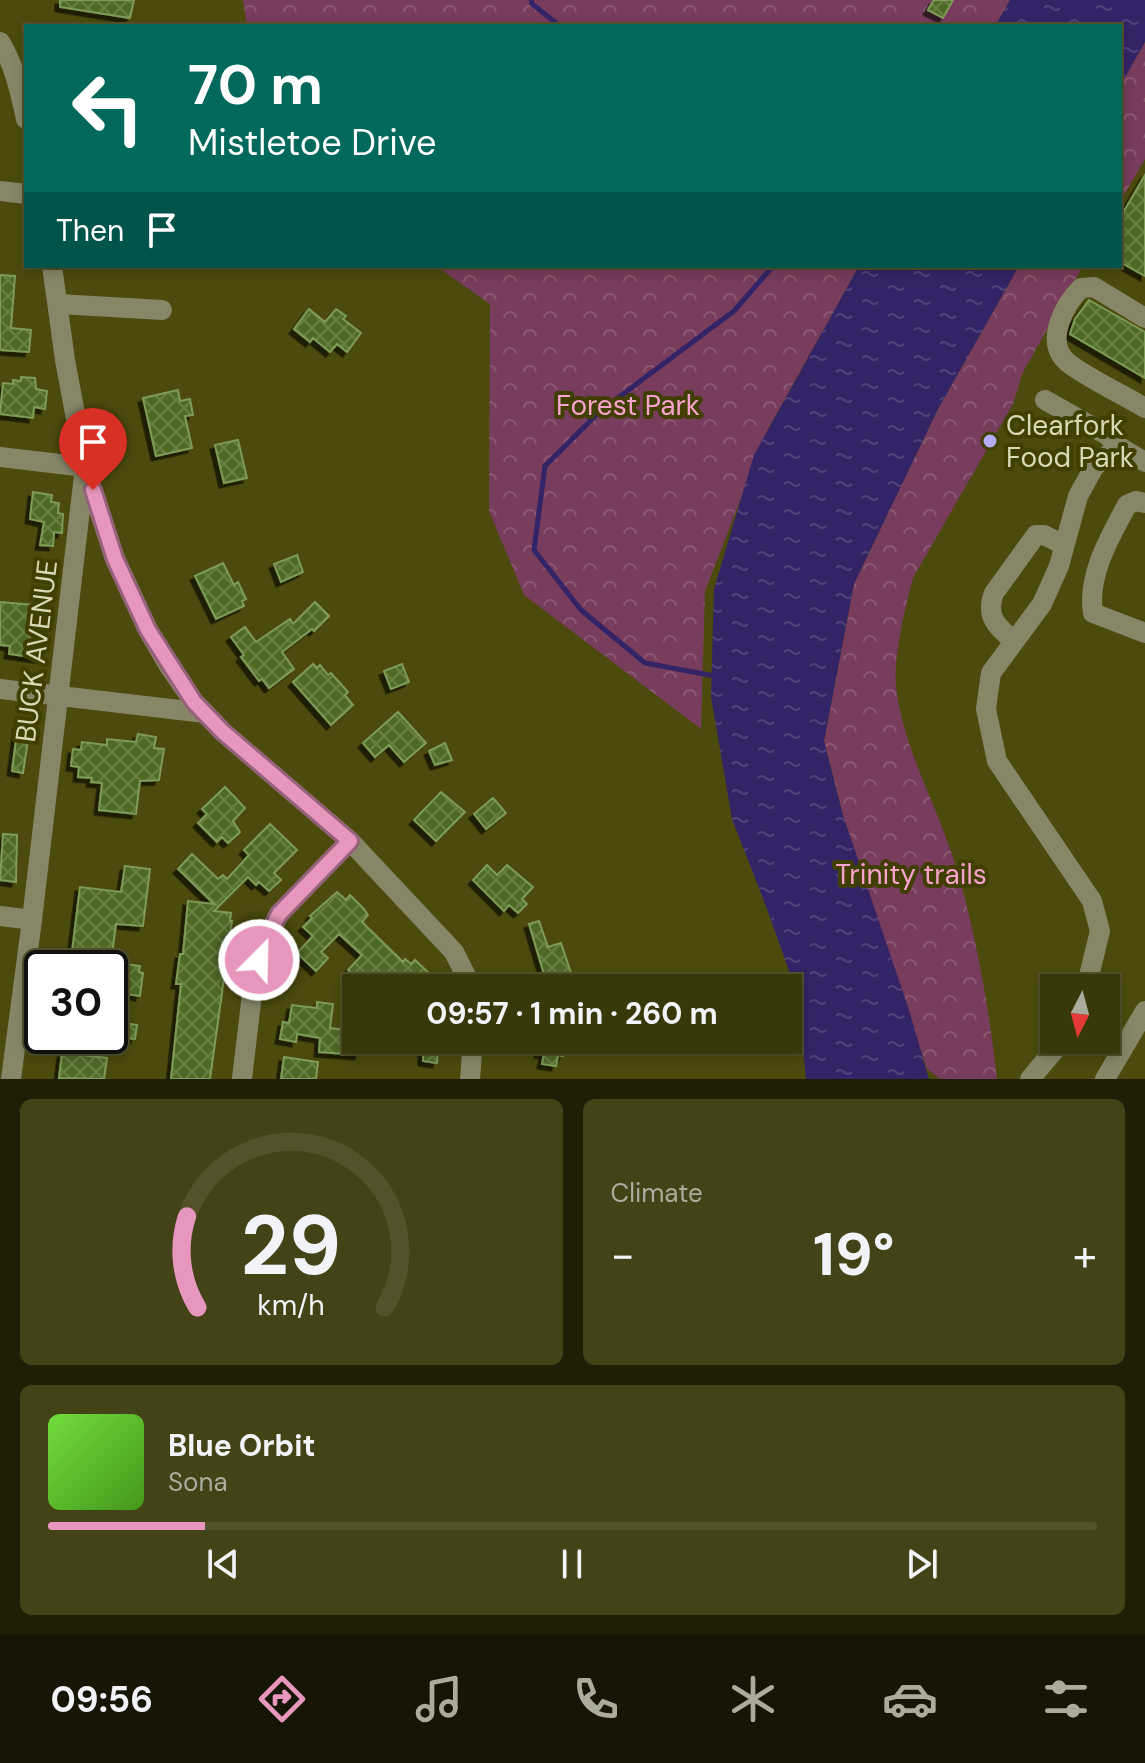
<!DOCTYPE html>
<meta charset="utf-8">
<style>
body{margin:0;font-family:"DM Sans",sans-serif;background:#444318;color:#f1f3f6;height:100vh;display:flex;flex-direction:column;font-size:30px;white-space:nowrap}
*{box-sizing:border-box;margin:0}
p{font-size:26px;color:#abac9c}
.icon{flex:none;width:44px;height:44px;fill:none;stroke:currentColor;stroke-width:2;stroke-linecap:round;stroke-linejoin:round}
.map{position:relative;height:1079px;overflow:hidden}
.side{display:flex;flex-direction:column;gap:20px;padding:20px;background:#1f1f06;flex:1}
.side>*{flex:none}
.guide{position:absolute;left:24px;top:24px;width:1098px;height:244px;border-radius:0px;box-shadow:0 4px 12px #0003,0 0 0 2px #53522b;background:#00695c;color:#fff;overflow:hidden}
.needle{width:52px;rotate:186deg}
.controls{position:absolute;left:1040px;top:974px;display:grid;gap:16px}
.controls a{display:grid;place-items:center;width:80px;height:80px;border-radius:0px;background:#39380a;box-shadow:0 4px 12px #0003,0 0 0 2px #53522b;font-size:40px}
.speed{position:absolute;left:24px;top:950px;display:flex;gap:16px;font-size:40px;font-weight:700;text-align:center}
.speed>*{display:grid;place-content:center;width:104px;height:104px;border-radius:50%;background:#39380a;box-shadow:0 4px 12px #0003,0 0 0 2px #53522b;line-height:1}
.speed .limit{border:4px solid #111;border-radius:12px;background:#fff;color:#111}
.pin{position:absolute;display:grid;place-items:center;width:68px;height:68px;color:#fff;margin:-82px -34px;border-radius:50% 50% 50% 0;rotate:-45deg;box-shadow:0 0 8px #0007}
.pin .icon{rotate:45deg}
.me{position:absolute;width:88px;margin:-44px;rotate:23deg;stroke-linejoin:round;filter:drop-shadow(0 0 6px #0008)}
.turn{display:flex;align-items:center;gap:28px;height:168px;padding:0 32px;font-size:36px}
.turn .icon{width:104px;height:104px;stroke-width:2.5}
.turn b{display:block;font-size:56px;line-height:68px}
.then{display:flex;align-items:center;height:76px;padding:0 32px;background:#0003;gap:16px;font-size:30px}
.big{font-size:60px;font-weight:700;line-height:1.1}
.side .tile{flex:1;display:flex;flex-direction:column;justify-content:center;gap:12px;min-width:0;padding:0 28px;border-radius:12px;background:#444318}
.side .dial{align-items:center;gap:0}
.dial svg{height:208px;overflow:visible;fill:none;stroke:#53522b;stroke-width:7;stroke-linecap:round;text-anchor:middle}
.dial text{fill:#f1f3f6;stroke:none}
.song{display:flex;align-items:center;gap:24px}
.cover{width:96px;height:96px;border-radius:12px;background:linear-gradient(135deg,hsl(100 70% 55%),hsl(100 70% 35%))}
.played{height:8px;border-radius:4px;background:linear-gradient(90deg,#e797bd 15%,#53522b 15%)}
.keys{display:flex;justify-content:space-around;direction:ltr}
.heat{display:flex;justify-content:space-between;align-items:center;font-size:44px;direction:ltr}
.side .tiles{flex:1;display:grid;gap:20px;grid-template-columns:1fr 1fr}
.tile:last-child{grid-column:span 2}
.trip{position:absolute;left:342px;top:974px;width:460px;height:80px;border-radius:0px;background:#39380a;box-shadow:0 4px 12px #0003,0 0 0 2px #53522b;font-weight:700;line-height:80px;text-align:center}
.tab-bar{display:flex;height:128px;justify-content:space-around;align-items:center;background:#171604;color:#abac9c}
.tab-bar .icon{width:56px;height:56px}
.tab-bar .active{color:#e797bd}
.tab-bar b{font-size:36px;color:#f1f3f6}
.map>svg:first-child{display:block}
</style>
<div class="map">
<svg width="1145" height="1079" viewBox="0 0 1145 1079">
<defs>
<pattern id="park-crowns" width="20" height="18" patternUnits="userSpaceOnUse" patternTransform="scale(2)"><rect width="20" height="18" fill="#783c5c"/><path d="M2 6a3 3 0 1 1 6 0M12 15a3 3 0 1 1 6 0" fill="none" stroke="#8b5871"/></pattern>
<pattern id="water-ripples" width="26" height="14" patternUnits="userSpaceOnUse" patternTransform="scale(2)"><rect width="26" height="14" fill="#332467"/><path d="M2 4q2-2 4 0t4 0M15 11q2-2 4 0t4 0" fill="none" stroke="#50437a"/></pattern>
<pattern id="building-cross-hatch" width="8" height="8" patternUnits="userSpaceOnUse" patternTransform="scale(2)"><rect width="8" height="8" fill="#506b28"/><path d="M0 0l8 8M0 8l8-8" fill="none" stroke="#698045"/></pattern>
<filter id="shadow"><feDropShadow dx="-4.5" dy="4.5" stdDeviation="0" flood-color="#0009"/></filter>
</defs>
<rect width="100%" height="100%" fill="#4c4a0d"/>
<path fill="url(#park-crowns)" d="M243 0H1010L995 26H247Z
M1145 42V159L1120 202V86Z
M436 266H859L768 429 705 591 701 729 524 595 489 511 490 304Z
M1019 266H1083L1023 372 1013 404 913 578C906 603 893 660 896 686 903 750 939 808 957 870 977 938 989 1009 997 1079H940L927 1069 843 815 824 741 854 584 938 409Z"/>
<path fill="url(#water-ripples)" d="M1010 0H1145V42L1120 86V26H995Z
M859 266H1019L938 409 854 584 824 741 843 815 909 1010 929 1079H806L798 996 767 909 732 819 711 697 714 589 754 455Z"/>
<g fill="none" stroke-linecap="round" stroke-linejoin="round">
<path stroke="#332467" stroke-width="5" d="M531 0 532 4 560 26
M715 676 645 663 581 610 534 550 545 466 599 412 734 311 773 266"/>
</g>
<path fill="url(#building-cross-hatch)" stroke="#7e9b58" stroke-width="2" filter="url(#shadow)" d="M60 0H134L130 18 60 7Z
M934 0H953L943 18 928 10Z
M1145 175V276L1120 262V218Z
M0 275 15 276 11 328 31 330 29 352 0 350Z
M1089 300 1145 332V378L1070 334 1075 319Z
M309 309 325 322 336 309 346 316 343 319 361 333 347 352 337 344 330 352 313 338 310 342 294 329Z
M21 377 35 378 36 389 47 391 45 409 34 407 33 418 0 414 3 383 13 384V380L21 381Z
M178 390 180 401 190 399 193 415 185 416 192 448 156 456 143 398Z
M238 440 247 478 224 483 215 445Z
M33 492 52 495 51 502 59 503 58 513 63 514 62 533 54 532 53 546 40 545 44 522 30 519Z
M297 555 303 572 281 582 274 564Z
M223 563 234 585 238 582 246 599 242 601 244 606 216 619 195 576Z
M0 602 45 606 39 658 9 654 10 646 0 645Z
M315 602 329 616 314 631 312 629 282 652 294 669 269 688 262 679 259 681 241 657 244 655 231 637 245 627 256 642 290 619 293 624Z
M313 664 317 668 320 665 328 675 331 673 348 692 345 695 353 705 331 725 293 682Z
M402 664 409 682 391 689 384 671Z
M398 712 426 743 404 762 389 745 375 757 363 743Z
M18 724 33 726 32 740H28L23 773 12 771Z
M138 734 156 737 154 748 164 749 159 780 140 781 136 814 99 810 102 783 91 782 92 778 78 777 79 767 71 766 73 749 81 750 82 742 107 745V739L136 742Z
M445 743 452 760 435 765 429 751Z
M225 787 245 808 233 821 240 832 228 843 222 837 217 842 198 823 207 814 202 809Z
M441 792 465 812 436 841 414 820Z
M493 798 506 813 486 829 474 814Z
M270 824 297 850 274 873 281 880 269 891 259 882 256 885 248 877 214 911 231 913 230 921H232L210 1079H171L181 984H176L180 954H183L188 901 214 904 178 869 192 854 218 879 223 875 227 879 249 855 244 850Z
M3 834 17 835 16 882 0 880Z
M487 865 497 875 507 865 533 887 522 899 527 904 518 913 509 905 504 911 473 880Z
M125 866 150 869 143 926 116 924 111 962 140 966 139 972 143 973 140 996 124 994 125 984 110 982V968H75L77 953 72 952 80 887 121 892Z
M337 892 346 900 350 895 363 908 368 915 362 922 403 962 405 959 411 964 415 960 430 974 417 988H366L348 970 362 955 339 934 321 952 328 958 316 971 297 953 313 936 303 927 312 918 310 916Z
M539 921 548 947 561 943 571 973 546 981 529 924Z
M317 1002 333 1004 330 1028 356 1031V1040H361L359 1055 319 1052 320 1038 297 1034 296 1042 280 1039 283 1022 289 1023 292 1005 317 1008Z
M118 1022 137 1025 135 1039 116 1037Z
M541 1040H565L563 1056 558 1055 556 1066 542 1064 544 1054 539 1053Z
M423 1049 438 1050 437 1063 423 1061Z
M62 1053 107 1058 104 1079 59 1078Z
M284 1057 318 1062 316 1079H281Z"/>
<g fill="none" stroke-linecap="round" stroke-linejoin="round">
<path stroke="#878768" stroke-width="20" d="M0 42C15 66 20 92 26 119
M0 191 26 194
M52 266 65 360 85 467 115 559 148 630 169 666 194 702 223 732 350 841 454 952 472 988
M59 304 162 310
M1145 318 1094 287 1081 288C1064 305 1044 342 1067 362 1087 378 1122 394 1145 408
M1045 400 1107 435 1118 446
M0 457 85 467 32 920 11 1079
M1145 503 1136 501 1127 505C1110 537 1087 575 1093 613L1145 633
M1014 641C997 627 985 616 994 593L1036 535H1044L1064 545
M0 689 205 713
M0 916 32 920
M1086 988 1100 931 1092 901 997 761 986 709 991 673 1042 604 1059 566 1078 496 1094 467 1118 446 1145 462
M242 1079 254 977 265 942 279 914 350 841
M470 1079 473 1040
M1030 1079 1063 1040
M1105 1079 1145 1011"/>
</g>
<g fill="none" stroke-linecap="round" stroke-linejoin="round">
<defs>
<path id="route" d="M93 490 115 559 148 630 194 702 223 732 350 841 279 914 265 942 259 960"/>
</defs>
<use href="#route" stroke="#96627b" stroke-width="20"/>
<use href="#route" stroke="#e797bd" stroke-width="14"/>
</g>
<circle fill="#b4acf9" stroke="#413f00" stroke-width="3" cx="990" cy="441" r="8"/>
<g text-anchor="middle" stroke-width="8" stroke-linejoin="round" paint-order="stroke">
<g font-size="28" fill="#f8a3ce" stroke="#413f00">
<text x="628" y="415">Forest Park</text>
<text x="911" y="884">Trinity trails</text>
</g>
<g font-size="28" fill="#d9d9b4" stroke="#413f00" text-anchor="start">
<text x="1006" y="435">Clearfork<tspan x="1006" dy="32">Food Park</tspan></text>
</g>
<g font-size="28" fill="#d9d9b4" stroke="#413f00">
<text transform="translate(36 651) rotate(-83)" y="10">BUCK AVENUE</text>
</g>
</g>
</svg>
<div class="controls">
<a><svg class="needle" viewBox="-14 -14 28 28"><path d="M0-13l5 13h-10z" fill="#e53935"/><path d="M0 13l5-13h-10z" fill="#abac9c"/></svg></a>
</div>
<div class="speed"><div class="limit">30</div></div>
<div class="pin" style="left:93px;top:490px;background:#d93025"><svg class="icon" aria-label="arrive" viewBox="0 0 24 24"><path d="M6 21V4h12l-3 4 3 4H6"/></svg></div>
<svg class="me" style="left:259px;top:960px" viewBox="-20 -20 40 40"><circle r="17" fill="#e797bd" stroke="#fff" stroke-width="3"/><path d="M0-11L8 9 0 5-8 9z" fill="#fff"/></svg>
<div class="trip">09:57 · 1 min · 260 m</div>
<div class="guide">
<div class="turn"><svg class="icon" aria-label="left" viewBox="0 0 24 24"><path d="M17 20v-9H6M10 6l-5 5 5 5"/></svg><div><b>70 m</b>Mistletoe Drive</div></div>
<div class="then">Then<svg class="icon" aria-label="arrive" viewBox="0 0 24 24"><path d="M6 21V4h12l-3 4 3 4H6"/></svg></div>
</div>
</div>
<section class="side">
<div class="tiles">
<div class="tile dial"><svg viewBox="0 0 100 80">
<path d="M14 69A42 42 0 1 1 86 69"/>
<path d="M14 69A42 42 0 0 1 10 34" stroke="#e797bd"/>
<text x="50" y="56" font-size="32" font-weight="700">29</text>
<text x="50" y="72" font-size="11">km/h</text>
</svg></div>
<div class="tile"><p>Climate</p>
<div class="heat"><a>−</a><b class="big">19°</b><a>+</a></div>
</div>
<div class="tile">
<div class="song"><i class="cover"></i><div><b>Blue Orbit</b><p>Sona</p></div></div>
<div class="played"></div>
<div class="keys"><svg class="icon" aria-label="previous" viewBox="0 0 24 24"><path d="M18 5L8 12l10 7zM5 5v14"/></svg><svg class="icon" aria-label="pause" viewBox="0 0 24 24"><path d="M8 5v14M16 5v14"/></svg><svg class="icon" aria-label="next" viewBox="0 0 24 24"><path d="M6 5l10 7-10 7zM19 5v14"/></svg></div>
</div>
</div>
</section>
<nav class="tab-bar">
<b>09:56</b>
<svg class="icon active" aria-label="directions" viewBox="0 0 24 24"><path d="M12 3l9 9-9 9-9-9zM9 14v-3h6M13 9l2 2-2 2"/></svg>
<svg class="icon" aria-label="music" viewBox="0 0 24 24"><path d="M9 18V5l10-2v13"/><circle cx="6" cy="18" r="3"/><circle cx="16" cy="16" r="3"/></svg>
<svg class="icon" aria-label="phone" viewBox="0 0 24 24"><path d="M5 4h4l2 5-3 2q2 4 5 5l2-3 5 2v4C11 20 4 13 5 4z"/></svg>
<svg class="icon" aria-label="climate" viewBox="0 0 24 24"><path d="M12 3v18M4 7l16 10M4 17L20 7"/></svg>
<svg class="icon" aria-label="car" viewBox="0 0 24 24"><path d="M5 17H2v-5l4-1 3-4h7l3 4 3 1v5h-3M9 17h6M6 11h13"/><circle cx="7" cy="17" r="2"/><circle cx="17" cy="17" r="2"/></svg>
<svg class="icon" aria-label="filters" viewBox="0 0 24 24"><path d="M4 7h16M4 17h16"/><circle cx="9" cy="7" r="2"/><circle cx="15" cy="17" r="2"/></svg>
</nav>
